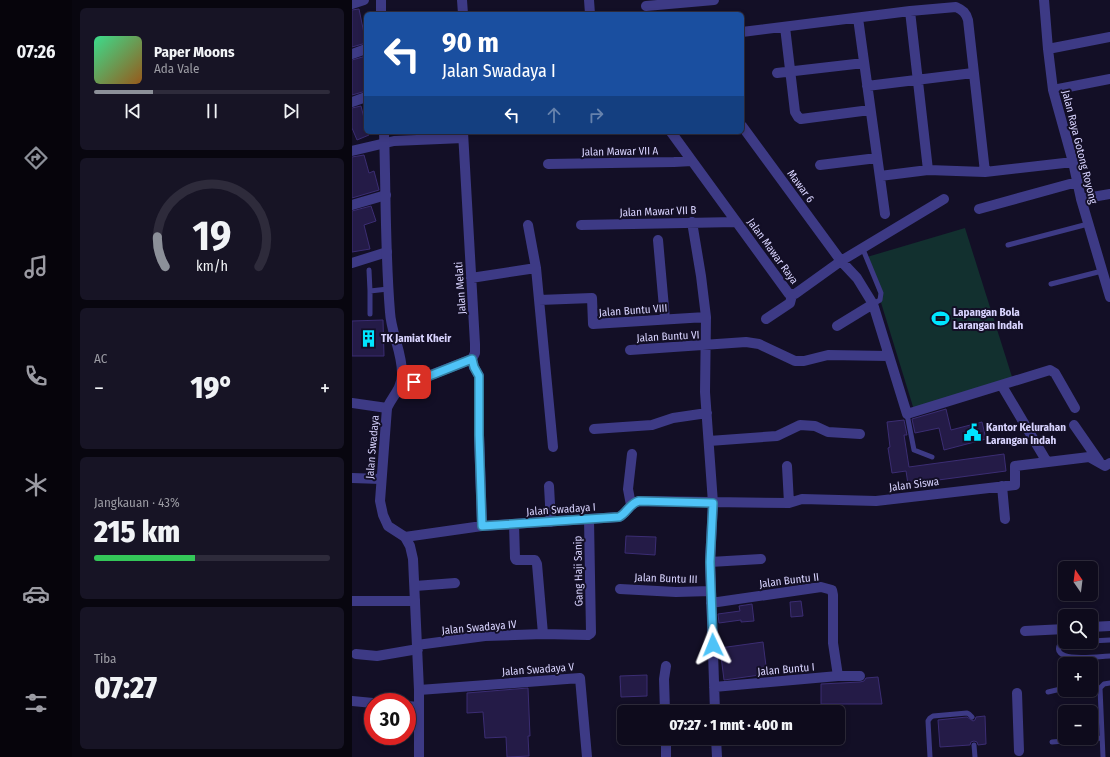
<!DOCTYPE html>
<html lang="id">
<meta charset="utf-8">
<style>
body{margin:0;font-family:"Fira Sans Condensed",sans-serif;background:#171425;color:#f1f3f6;height:100vh;display:flex;flex-direction:column;font-size:15px;white-space:nowrap}
*{box-sizing:border-box;margin:0}
p{font-size:13px;color:#9b9ba3}
.icon{flex:none;width:22px;height:22px;fill:none;stroke:currentColor;stroke-width:2;stroke-linecap:round;stroke-linejoin:round}
.map{position:relative;flex:1;overflow:hidden}
.details{display:flex;flex-direction:column;gap:8px;padding:8px;background:#08060f;width:280px}
.details>*{flex:none}
.hud{position:absolute;left:12px;top:12px;width:380px;height:122px;border-radius:6px;box-shadow:0 2px 6px #0003,0 0 0 1px #2e2b3b;background:#1a4fa0;color:#fff;overflow:hidden}
.needle{width:26px;rotate:346deg}
.fabs{position:absolute;left:706px;top:561px;display:grid;gap:8px}
.fabs a{display:grid;place-items:center;width:40px;height:40px;border-radius:6px;background:#0e0b1c;box-shadow:0 2px 6px #0003,0 0 0 1px #2e2b3b;font-size:20px}
.speed{position:absolute;left:12px;top:693px;display:flex;gap:8px;font-size:20px;font-weight:700;text-align:center}
.speed>*{display:grid;place-content:center;width:52px;height:52px;border-radius:50%;background:#0e0b1c;box-shadow:0 2px 6px #0003,0 0 0 1px #2e2b3b;line-height:1}
.speed .limit{border:6px solid #d22;background:#fff;color:#111}
.pin{position:absolute;display:grid;place-items:center;width:34px;height:34px;color:#fff;margin:-17px;border-radius:8px;box-shadow:0 2px 6px #0006}
.me{position:absolute;width:44px;margin:-22px;rotate:358deg;stroke-linejoin:round;filter:drop-shadow(0 0 3px #0008)}
.turn{display:flex;align-items:center;gap:14px;height:84px;padding:0 12px;font-size:18px}
.turn .icon{width:52px;height:52px;stroke-width:2.5}
.turn b{display:block;font-size:28px;line-height:34px}
.lanes{display:flex;align-items:center;height:38px;padding:0 12px;background:#0003;justify-content:center;gap:20px;direction:ltr}
.lanes .off{opacity:.35}
.big{font-size:30px;font-weight:800;line-height:1.1}
.details .card{flex:1;display:flex;flex-direction:column;justify-content:center;gap:6px;min-width:0;padding:0 14px;border-radius:6px;background:#171425}
.details .dial{align-items:center;gap:0}
.dial svg{height:104px;overflow:visible;fill:none;stroke:#2e2b3b;stroke-width:7;stroke-linecap:round;text-anchor:middle}
.dial text{fill:#f1f3f6;stroke:none}
.song{display:flex;align-items:center;gap:12px}
.cover{width:48px;height:48px;border-radius:6px;background:linear-gradient(135deg,hsl(150 70% 55%),hsl(30 70% 35%))}
.played{height:4px;border-radius:2px;background:linear-gradient(90deg,#8c9099 25%,#2e2b3b 25%)}
.keys{display:flex;justify-content:space-around;direction:ltr}
.heat{display:flex;justify-content:space-between;align-items:center;font-size:22px;direction:ltr}
.charge{height:6px;border-radius:3px;background:linear-gradient(90deg,#34c759 43%,#2e2b3b 0)}
.trip{position:absolute;left:265px;top:705px;width:228px;height:40px;border-radius:6px;background:#0e0b1c;box-shadow:0 2px 6px #0003,0 0 0 1px #2e2b3b;font-weight:800;line-height:40px;text-align:center}
main{display:flex;flex:1;min-height:0}
.tabs{display:flex;flex-direction:column;width:72px;justify-content:space-around;align-items:center;background:#06040b;color:#9b9ba3}
.tabs .icon{width:28px;height:28px}
.tabs .current{color:#8c9099}
.tabs b{font-size:18px;color:#f1f3f6}
.map>svg:first-child{display:block}
</style>
<main>
<nav class="tabs">
<b>07:26</b>
<svg class="icon current" aria-label="directions" viewBox="0 0 24 24"><path d="M12 3l9 9-9 9-9-9zM9 14v-3h6M13 9l2 2-2 2"/></svg>
<svg class="icon" aria-label="music" viewBox="0 0 24 24"><path d="M9 18V5l10-2v13"/><circle cx="6" cy="18" r="3"/><circle cx="16" cy="16" r="3"/></svg>
<svg class="icon" aria-label="phone" viewBox="0 0 24 24"><path d="M5 4h4l2 5-3 2q2 4 5 5l2-3 5 2v4C11 20 4 13 5 4z"/></svg>
<svg class="icon" aria-label="climate" viewBox="0 0 24 24"><path d="M12 3v18M4 7l16 10M4 17L20 7"/></svg>
<svg class="icon" aria-label="car" viewBox="0 0 24 24"><path d="M5 17H2v-5l4-1 3-4h7l3 4 3 1v5h-3M9 17h6M6 11h13"/><circle cx="7" cy="17" r="2"/><circle cx="17" cy="17" r="2"/></svg>
<svg class="icon" aria-label="filters" viewBox="0 0 24 24"><path d="M4 7h16M4 17h16"/><circle cx="9" cy="7" r="2"/><circle cx="15" cy="17" r="2"/></svg>
</nav>
<section class="details">
<div class="card">
<div class="song"><i class="cover"></i><div><b>Paper Moons</b><p>Ada Vale</p></div></div>
<div class="played"></div>
<div class="keys"><svg class="icon" aria-label="previous" viewBox="0 0 24 24"><path d="M18 5L8 12l10 7zM5 5v14"/></svg><svg class="icon" aria-label="pause" viewBox="0 0 24 24"><path d="M8 5v14M16 5v14"/></svg><svg class="icon" aria-label="next" viewBox="0 0 24 24"><path d="M6 5l10 7-10 7zM19 5v14"/></svg></div>
</div>
<div class="card dial"><svg viewBox="0 0 100 80">
<path d="M14 69A42 42 0 1 1 86 69"/>
<path d="M14 69A42 42 0 0 1 8 46" stroke="#8c9099"/>
<text x="50" y="56" font-size="32" font-weight="700">19</text>
<text x="50" y="72" font-size="11">km/h</text>
</svg></div>
<div class="card"><p>AC</p>
<div class="heat"><a>−</a><b class="big">19°</b><a>+</a></div>
</div>
<div class="card"><p>Jangkauan · 43%</p><b class="big">215 km</b><div class="charge"></div></div>
<div class="card"><p>Tiba</p><b class="big">07:27</b></div>
</section>
<div class="map">
<svg width="758" height="757" viewBox="0 0 758 757">
<rect width="100%" height="100%" fill="#130f26"/>
<path fill="#12302f" d="M613 228 661 380 562 410 515 257Z"/>
<path fill="#241b47" stroke="#3b2d73" d="M7 9 14 43 0 47V10Z
M14 56V91L0 95V60Z
M9 106 14 126V132H16L17 135 5 140 0 128V108Z
M12 155 17 173 22 171 27 190 0 198V157Z
M19 206 24 221 12 225 18 249 0 252V211Z
M31 320 32 356H0V321Z
M594 409 599 430 630 422 634 439 592 450 587 428 563 433 560 419Z
M552 420 555 435H552L557 467 652 454 654 471 556 484 554 471 540 473 536 448 538 447 535 422Z
M274 536 304 537 303 555 273 553Z
M449 601 451 616 439 617 438 602Z
M400 604 402 621 389 622V620L367 623 366 614 388 611 387 606Z
M411 642 415 674 372 680 368 648Z
M295 675V696L269 697 268 676Z
M526 677 530 704H469V684L508 682 512 681 514 678Z
M176 688 178 736H176L177 756 155 757 154 737 133 738 131 712 115 713V693Z
M633 716 634 744 626 745 625 742 622 741 619 742 618 745 588 747 586 720 615 717 621 721 623 720 624 717Z"/>
<g fill="none" stroke-linecap="round" stroke-linejoin="round">
<path stroke="#3d3a85" stroke-width="5" d="M656 245 736 224
M510 247 529 293 528 300 521 304
M17 270 18 291
M699 284 750 271
M18 314V291L36 289
M555 414 562 450 580 457
M739 641 758 640
M713 642 708 644C697 664 749 656 758 656
M719 658 720 664
M696 692 713 688
M700 742 750 738
M622 745 623 757
M578 757 576 721 578 718 581 716 615 713 617 714 620 717
M751 757 748 688 752 684 758 683"/>
<path stroke="#3d3a85" stroke-width="10" d="M110 0 111 14
M237 0 238 14
M692 0 696 49 701 90 721 162 729 199 758 297
M0 4 12 0
M294 6 362 0
M558 11 576 170
M506 18 533 214
M433 27 443 112 446 117 449 119 518 110
M390 32 558 11 604 7C611 10 614 13 616 20L633 172
M696 49 758 37
M0 54 14 49
M425 73 512 63
M515 86 621 73
M701 90 758 79
M0 102 14 97
M390 126 489 261 505 278 521 304 555 414 698 370 703 373 723 408
M319 132 437 294H443L489 261 592 199
M0 151 42 141 111 138
M196 164 322 162 340 161
M468 165 525 158
M528 176 576 170 633 172 721 162
M729 199 758 194
M0 205 34 195
M627 209 725 182
M340 222 349 276 354 317 353 392 361 503 358 562 363 712
M229 225 384 222
M306 240 313 319
M0 263 35 252
M184 268 201 447
M119 278 184 268 176 225
M187 300 240 298 241 324 354 317
M414 319 438 303 440 295
M485 326 521 304
M278 350 394 342 407 344 443 361H452L476 355 537 356
M120 359 122 367 127 376V435L130 526
M650 386 695 462
M48 387 120 359 123 353V344L111 132
M0 403 35 408
M722 425 747 461
M242 429 300 425 321 418 355 413
M357 441 425 436 448 425 463 426 476 432 508 434
M435 466 437 503
M0 478 29 479
M197 486 199 522
M650 486 653 519
M279 505 276 489 280 454
M162 524 163 558 164 560H183L185 564 191 634
M53 537 130 526 267 517C275 513 278 503 287 501L437 503 450 499 524 501 663 485V466L737 457 753 466 758 463
M358 562 409 559
M63 586 103 583
M268 589 324 592 359 591
M0 601H63
M359 603 469 587 480 590 481 595V643L486 676
M739 627 758 626
M673 631 713 629
M65 645 133 636 191 634 236 635 239 633 237 519
M4 654 25 656 66 649
M362 687 486 676H508
M67 690 228 678 235 757
M665 693 667 751
M0 701 21 703
M55 706 67 707
M313 712 312 679 314 666
M314 738V757
M364 738 365 757"/>
<path stroke="#3d3a85" stroke-width="10" d="M29 0V14
M32 132C34 192 33 252 38 312 39 333 51 354 50 375 49 390 41 395 35 408L28 501 31 515 36 526 53 537 58 546 61 559 67 690V757"/>
</g>
<g fill="none" stroke-linecap="round" stroke-linejoin="round">
<defs>
<path id="route" d="M62 382 120 359 122 367 127 376V435L130 526 267 517C275 513 278 503 287 501L361 503 358 562 361 645"/>
</defs>
<use href="#route" stroke="#337fa1" stroke-width="10"/>
<use href="#route" stroke="#4fc3f7" stroke-width="7"/>
</g>
<defs>
<symbol id="stadium-bare" viewBox="-9 -9 18 18"><path d="M0-5a6.5 5 0 1 0 0 10a6.5 5 0 1 0 0-10ZM-3.5-1.8h7v3.6h-7Z" fill="#00e5ff" stroke="#130f26" stroke-width="2.5" paint-order="stroke"/></symbol>
<symbol id="building-bare" viewBox="-9 -9 18 18"><path d="M-4-6H4V6H1V3H-1V6H-4ZM-2.5-4.3h1.7v1.8h-1.7ZM.8-4.3h1.7v1.8H.8ZM-2.5-1h1.7V.8h-1.7ZM.8-1h1.7V.8H.8Z" fill="#00e5ff" stroke="#130f26" stroke-width="2.5" paint-order="stroke"/></symbol>
<symbol id="civic-bare" viewBox="-9 -9 18 18"><path d="M-.6-6.5H3V-4.5H.6V-3L4-1V1h2V6H-6V1h2V-1L-.6-3ZM-1.2 2.5V6h2.4V2.5Z" fill="#00e5ff" stroke="#130f26" stroke-width="2.5" paint-order="stroke"/></symbol>
</defs>
<g fill-rule="evenodd">
<use href="#stadium-bare" x="576" y="306" width="25" height="25"/>
<use href="#building-bare" x="4" y="326" width="25" height="25"/>
<use href="#civic-bare" x="608" y="420" width="25" height="25"/>
</g>
<g text-anchor="middle" stroke-width="4" stroke-linejoin="round" paint-order="stroke">
<g font-size="11" fill="#d9d4ff" stroke="#130f26">
<text transform="translate(728 147) rotate(76)" y="4">Jalan Raya Gotong Royong</text>
<text transform="translate(268 151) rotate(-1)" y="4">Jalan Mawar VII A</text>
<text transform="translate(449 186) rotate(54)" y="4">Mawar 6</text>
<text transform="translate(306 211) rotate(-2)" y="4">Jalan Mawar VII B</text>
<text transform="translate(421 251) rotate(54)" y="4">Jalan Mawar Raya</text>
<text transform="translate(108 288) rotate(-94)" y="4">Jalan Melati</text>
<text transform="translate(281 310) rotate(-4)" y="4">Jalan Buntu VIII</text>
<text transform="translate(316 336) rotate(-3)" y="4">Jalan Buntu VI</text>
<text transform="translate(20 447) rotate(-85)" y="4">Jalan Swadaya</text>
<text transform="translate(562 484) rotate(-7)" y="4">Jalan Siswa</text>
<text transform="translate(209 509) rotate(-4)" y="4">Jalan Swadaya I</text>
<text transform="translate(226 571) rotate(-91)" y="4">Gang Haji Sanip</text>
<text transform="translate(314 578) rotate(2)" y="4">Jalan Buntu III</text>
<text transform="translate(437 580) rotate(-7)" y="4">Jalan Buntu II</text>
<text transform="translate(127 627) rotate(-5)" y="4">Jalan Swadaya IV</text>
<text transform="translate(186 669) rotate(-4)" y="4">Jalan Swadaya V</text>
<text transform="translate(434 669) rotate(-5)" y="4">Jalan Buntu I</text>
</g>
<g font-size="11" font-weight="bold" fill="#d9d4ff" stroke="#130f26" text-anchor="start">
<text x="601" y="316">Lapangan Bola<tspan x="601" dy="13">Larangan Indah</tspan></text>
<text x="29" y="342">TK Jamiat Kheir</text>
<text x="634" y="431">Kantor Kelurahan<tspan x="634" dy="13">Larangan Indah</tspan></text>
</g>
</g>
</svg>
<div class="fabs">
<a><svg class="needle" viewBox="-14 -14 28 28"><path d="M0-13l5 13h-10z" fill="#e53935"/><path d="M0 13l5-13h-10z" fill="#9b9ba3"/></svg></a>
<a><svg class="icon" aria-label="search" viewBox="0 0 24 24"><circle cx="10" cy="10" r="6"/><path d="M15 15l6 6"/></svg></a>
<a>+</a>
<a>−</a>
</div>
<div class="speed"><div class="limit">30</div></div>
<div class="pin" style="left:62px;top:382px;background:#d93025"><svg class="icon" aria-label="arrive" viewBox="0 0 24 24"><path d="M6 21V4h12l-3 4 3 4H6"/></svg></div>
<svg class="me" style="left:361px;top:645px" viewBox="-20 -20 40 40"><path d="M0-17L14 15 0 8-14 15z" fill="#4fc3f7" stroke="#fff" stroke-width="4"/></svg>
<div class="trip">07:27 · 1 mnt · 400 m</div>
<div class="hud">
<div class="turn"><svg class="icon" aria-label="left" viewBox="0 0 24 24"><path d="M17 20v-9H6M10 6l-5 5 5 5"/></svg><div><b>90 m</b>Jalan Swadaya I</div></div>
<div class="lanes"><svg class="icon" aria-label="left" viewBox="0 0 24 24"><path d="M17 20v-9H6M10 6l-5 5 5 5"/></svg><svg class="icon off" aria-label="ahead" viewBox="0 0 24 24"><path d="M12 20V5M6 11l6-6 6 6"/></svg><svg class="icon off" aria-label="right" viewBox="0 0 24 24"><path d="M7 20v-9h11M14 6l5 5-5 5"/></svg></div>
</div>
</div>
</main>
